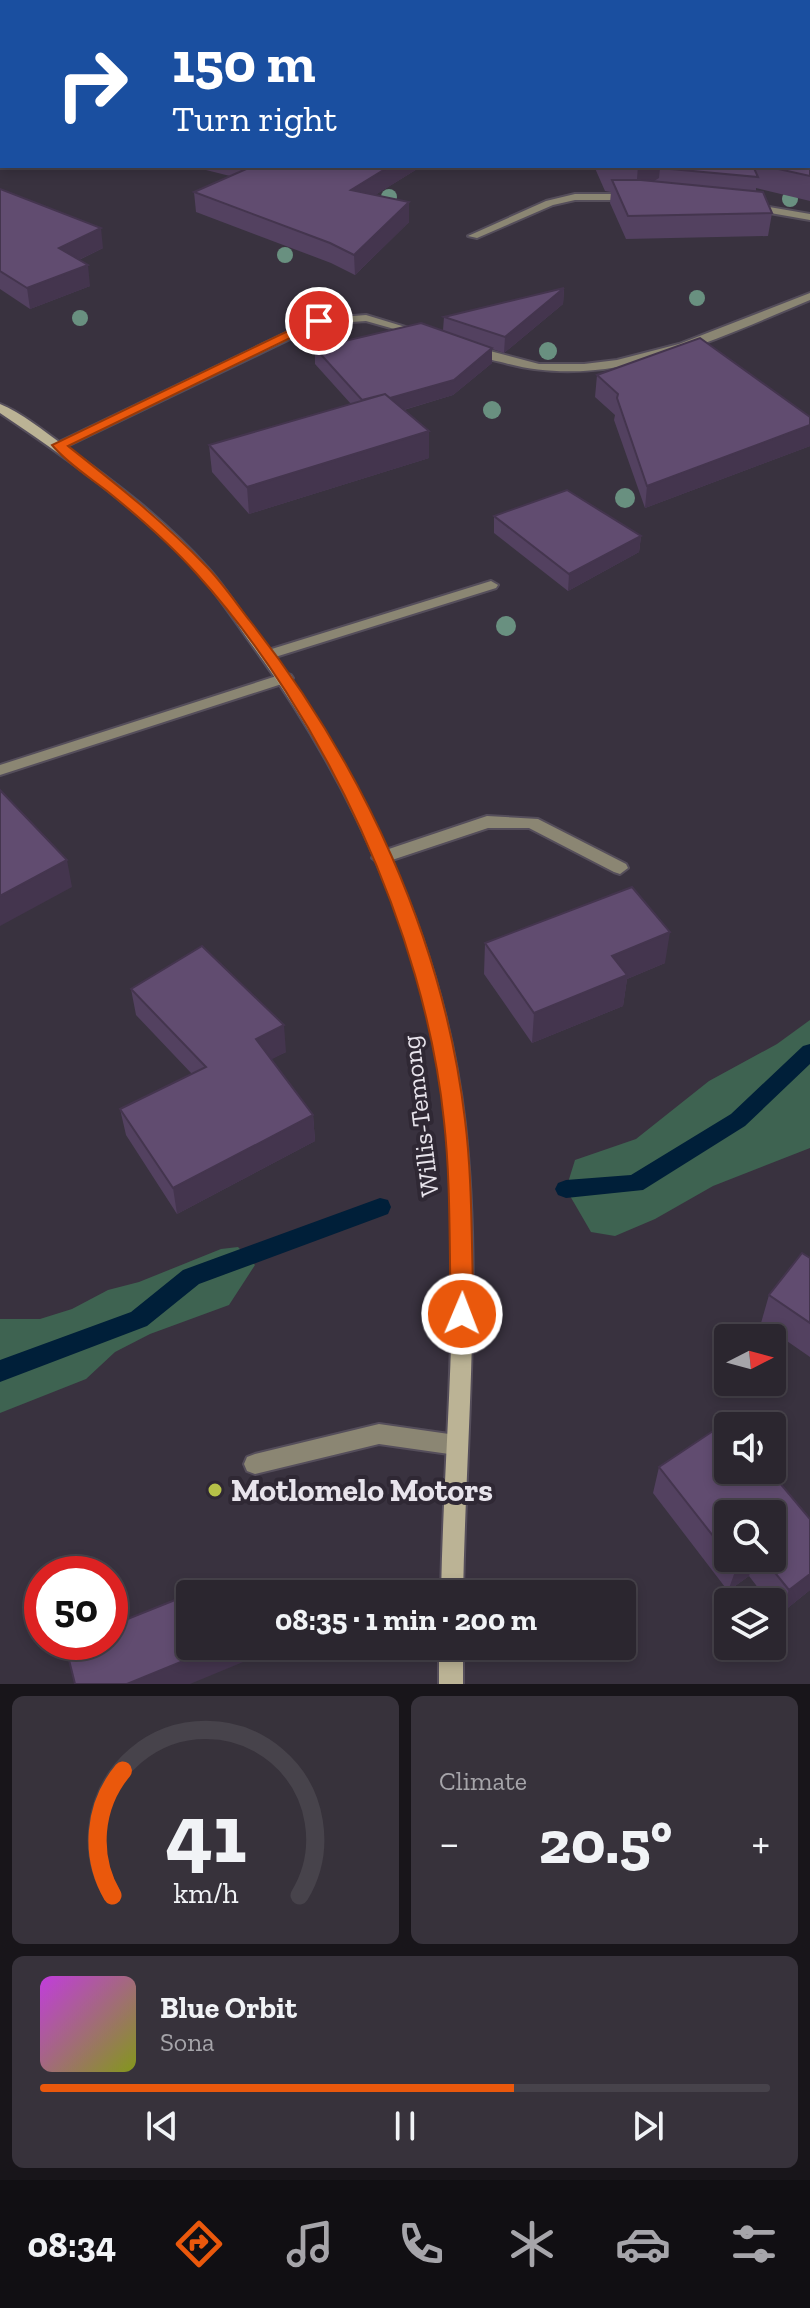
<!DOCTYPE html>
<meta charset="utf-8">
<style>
body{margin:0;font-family:"Zilla Slab",serif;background:#37323b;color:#f1f3f6;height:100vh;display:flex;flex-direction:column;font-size:30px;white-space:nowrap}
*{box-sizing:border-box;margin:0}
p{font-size:26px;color:#a6a5aa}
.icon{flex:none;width:44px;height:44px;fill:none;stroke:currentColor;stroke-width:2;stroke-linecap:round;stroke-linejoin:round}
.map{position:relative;height:1684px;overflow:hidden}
.drawer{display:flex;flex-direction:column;gap:12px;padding:12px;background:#18151a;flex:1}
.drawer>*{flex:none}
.banner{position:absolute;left:0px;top:0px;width:810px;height:168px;box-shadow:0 4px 12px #0003,0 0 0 2px #47434b;background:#1a4fa0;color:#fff;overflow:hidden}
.needle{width:52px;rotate:84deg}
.buttons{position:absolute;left:714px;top:1324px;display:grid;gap:16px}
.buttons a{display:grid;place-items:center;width:72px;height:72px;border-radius:8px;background:#2b262f;box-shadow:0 4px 12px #0003,0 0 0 2px #47434b;font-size:40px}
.speed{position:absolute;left:24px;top:1556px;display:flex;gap:16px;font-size:40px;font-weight:700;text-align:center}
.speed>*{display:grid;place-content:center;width:104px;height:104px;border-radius:50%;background:#2b262f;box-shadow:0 4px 12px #0003,0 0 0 2px #47434b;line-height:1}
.speed .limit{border:12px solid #d22;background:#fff;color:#111}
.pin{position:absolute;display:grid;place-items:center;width:68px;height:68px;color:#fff;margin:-34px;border:4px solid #fff;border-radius:50%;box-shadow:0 2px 8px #0007}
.me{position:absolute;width:88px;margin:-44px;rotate:1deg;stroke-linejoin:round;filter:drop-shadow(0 0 6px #0008)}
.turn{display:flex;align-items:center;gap:28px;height:168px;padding:0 40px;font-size:36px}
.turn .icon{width:104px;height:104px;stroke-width:2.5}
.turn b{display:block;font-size:56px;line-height:68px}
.big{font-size:60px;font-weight:800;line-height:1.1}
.drawer .widget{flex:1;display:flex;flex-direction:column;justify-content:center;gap:12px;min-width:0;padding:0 28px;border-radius:12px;background:#37323b}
.drawer .dial{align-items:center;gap:0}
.dial svg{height:208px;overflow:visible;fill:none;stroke:#47434b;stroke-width:7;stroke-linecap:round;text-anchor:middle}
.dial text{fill:#f1f3f6;stroke:none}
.song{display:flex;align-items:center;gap:24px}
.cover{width:96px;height:96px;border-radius:12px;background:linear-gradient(135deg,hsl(290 70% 55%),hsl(70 70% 35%))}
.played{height:8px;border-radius:4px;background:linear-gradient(90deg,#ea580c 65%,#47434b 65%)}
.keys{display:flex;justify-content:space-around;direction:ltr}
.heat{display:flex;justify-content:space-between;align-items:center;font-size:44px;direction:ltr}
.drawer .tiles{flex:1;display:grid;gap:12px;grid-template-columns:1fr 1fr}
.widget:last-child{grid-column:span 2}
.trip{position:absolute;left:176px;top:1580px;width:460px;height:80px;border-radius:8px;background:#2b262f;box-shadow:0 4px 12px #0003,0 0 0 2px #47434b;font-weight:800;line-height:80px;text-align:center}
.menu{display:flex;height:128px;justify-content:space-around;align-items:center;background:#110f13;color:#a6a5aa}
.menu .icon{width:56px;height:56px}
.menu .active{color:#ea580c}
.menu b{font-size:36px;color:#f1f3f6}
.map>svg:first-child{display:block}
</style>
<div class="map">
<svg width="810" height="1684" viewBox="0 0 810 1684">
<rect width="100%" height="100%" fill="#39323f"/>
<path fill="#3e6351" d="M810 1020V1148L713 1186 655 1219 615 1236 591 1232 566 1189 575 1160 636 1139 709 1081 777 1044Z
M238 1247 255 1265 229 1305 150 1334 115 1352 86 1379 0 1413V1319H40L72 1309 108 1290 139 1282 221 1249Z"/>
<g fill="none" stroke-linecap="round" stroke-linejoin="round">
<path fill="#001f39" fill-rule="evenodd" d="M810 1044V1064L745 1126 643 1190 566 1198 558 1195 555 1189 558 1183 566 1180 631 1175 731 1114 803 1046Z
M380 1198 388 1200 391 1207 388 1214 199 1284 147 1326 0 1382V1360L131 1312 183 1270Z"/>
<defs>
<path id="lane" d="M808 109H810V115H808Z
M491 581 498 585 496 588 272 658H262L260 655 262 652Z
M487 816 538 819 626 864 628 868 620 874 614 872 529 828H488L380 864 372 858 374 854Z
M379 1424 456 1435 464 1438 467 1445 464 1452 456 1455 379 1444 255 1474 247 1471 244 1464 247 1457 255 1454Z"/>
<path id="street" d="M808 40H810V46H808Z
M575 194H632L637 197 632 200H575L553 205 477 238 468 236 546 201Z
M751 204 810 214V220L747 209 746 207Z
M810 293V300C716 339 609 392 505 363 492 360 476 357 465 349L471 346 539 364H584L617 360 679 344Z
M366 315 425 333 419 336 366 321 321 324 63 448 59 449 53 445 315 319Z
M286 673 291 675 293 678 291 681 0 775V765Z"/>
<path id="secondary" d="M0 404C22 413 44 431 63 445 114 481 166 521 208 568 222 583 233 601 245 617 358 764 444 938 465 1124 482 1279 466 1438 463 1594H441C444 1438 462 1279 446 1124 429 952 355 788 255 649 235 622 217 592 194 568 136 508 69 459 0 413Z
M439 1646H463V1684H439Z"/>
</defs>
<use href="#lane" stroke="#554e5b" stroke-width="4"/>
<use href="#street" stroke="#554e5b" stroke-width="4"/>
<use href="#secondary" stroke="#554e5b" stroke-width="4"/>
<use href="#lane" fill="#8b8673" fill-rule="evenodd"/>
<use href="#street" fill="#8b8673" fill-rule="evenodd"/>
<use href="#secondary" fill="#bbb395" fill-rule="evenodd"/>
</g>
<g fill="#699080">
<circle cx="389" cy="197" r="8"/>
<circle cx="790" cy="199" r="8"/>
<circle cx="285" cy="255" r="8"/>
<circle cx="697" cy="298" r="8"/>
<circle cx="80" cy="318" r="8"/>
<circle cx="548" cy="351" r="9"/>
<circle cx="492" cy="410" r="9"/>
<circle cx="625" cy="498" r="10"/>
<circle cx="506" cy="626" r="10"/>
</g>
<path fill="#534160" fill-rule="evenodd" d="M0 0H720L727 2H2V116L0 115Z
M810 131V201L756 188V191L772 213 768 236 626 239 610 203 611 192 605 191 594 166H753L755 171 756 166H808Z
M206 166H422L375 195 409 202V222L355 275 331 263 196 212 194 192 230 176 206 170Z
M0 189 103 248 79 260 90 286 30 309 0 289Z
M564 288 563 304 504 353 492 349V363L453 395 404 410 429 458 249 514 212 472 209 445 351 404 315 364V348L443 330 444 317Z
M597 375 810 417V446L645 508 614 420 615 415 595 397Z
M494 516 641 536 639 552 568 591 494 533Z
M485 943 665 963 627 979 623 1006 532 1043 484 974Z
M131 989 286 1052 271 1059 313 1115 315 1141 177 1214 126 1135 120 1109 192 1074 136 1015Z
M810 1258V1357L761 1323 769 1295Z
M659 1467 810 1519V1590L779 1615 772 1606V1602H769L749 1576 728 1591 653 1493ZM728 1514 772 1558H728Z"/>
<path fill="#44354e" d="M390 166H422L351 210V190Z
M638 166H678L660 168 659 178 636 192Z
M409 202V222L355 275 354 255Z
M101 228 103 248 62 268 59 248Z
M88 265 90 286 30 309 27 288Z
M564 288 563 304 504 353 505 337Z
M492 348V363L453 395 366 421V405Z
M810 425V446L645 508 647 486Z
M429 431V458L249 514 247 487Z
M641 536 639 552 568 591 569 574Z
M67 860 72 887 0 926V896Z
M670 932 665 963 627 979 623 1006 532 1043 534 1013 612 956Z
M284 1025 286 1052 259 1066 256 1039Z
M313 1115 315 1141 177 1214 173 1188Z
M747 1558H755L749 1576 728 1591 737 1566Z
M810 1574V1590L779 1615 789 1590Z
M220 1646H240L243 1662 190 1684H127Z"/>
<path fill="#614c70" stroke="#44354e" stroke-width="2" d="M0 0H433L437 2H2V97H0Z
M507 0H720L727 2H517Z
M810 131V176L765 166H808V132Z
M253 166H390L351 190 409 202 354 255 330 243 194 192Z
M663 166H753L758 177 660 168Z
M612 180H641L763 192 772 213 628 216Z
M0 189 101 228 59 248 88 265 27 288 0 271Z
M564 288 505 337 444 317Z
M421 323 492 348 454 380 390 398 385 394 362 400 315 348Z
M700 338 810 417V425L647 486 617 398 618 394 597 375Z
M385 394 429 431 247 487 209 445Z
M567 490 641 536 569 574 494 516Z
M0 790 67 860 0 896Z
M632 887 670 932 612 956 627 975 534 1013 485 943Z
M202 946 284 1025 256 1039 313 1115 173 1188 120 1109 206 1067 131 989Z
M802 1253 810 1258V1323L769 1295Z
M728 1421 732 1426H728V1470H769L810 1519V1574L789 1590 763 1558H772V1514H728V1555L659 1467Z
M731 1558H747L737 1566Z
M219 1582 223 1594H190Z
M190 1594V1646H220L127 1684H75L65 1644 71 1642H110V1626Z"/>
<path fill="#ea580c" stroke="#983908" stroke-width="2" d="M315 318 325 321 68 446C116 484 163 521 205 565 222 582 236 603 250 621 362 763 444 940 465 1120 473 1184 471 1250 474 1314L471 1321 462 1324 454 1321 451 1314C449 1250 451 1184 444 1121 425 932 323 713 196 573 170 544 138 516 107 491 89 477 67 463 52 445Z"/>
<circle fill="#b6c148" stroke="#2f2834" stroke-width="3" cx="215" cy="1490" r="8"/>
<g text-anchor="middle" stroke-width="8" stroke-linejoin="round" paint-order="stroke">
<g font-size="26" fill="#e8e4ec" stroke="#2f2834">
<text transform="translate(420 1116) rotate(-97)" y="9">Willis-Temong</text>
</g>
<g font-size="32" font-weight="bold" fill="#e8e4ec" stroke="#2f2834" text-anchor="start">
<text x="231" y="1501">Motlomelo Motors</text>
</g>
</g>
</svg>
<div class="buttons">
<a><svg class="needle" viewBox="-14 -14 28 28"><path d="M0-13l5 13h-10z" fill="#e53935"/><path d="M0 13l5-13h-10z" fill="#a6a5aa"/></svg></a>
<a><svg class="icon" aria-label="sound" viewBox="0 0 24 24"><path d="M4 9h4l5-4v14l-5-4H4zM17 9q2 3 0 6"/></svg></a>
<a><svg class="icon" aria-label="search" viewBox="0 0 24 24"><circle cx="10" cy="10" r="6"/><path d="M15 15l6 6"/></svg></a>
<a><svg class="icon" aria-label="layers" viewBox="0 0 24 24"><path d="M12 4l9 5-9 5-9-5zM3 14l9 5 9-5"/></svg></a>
</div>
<div class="speed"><div class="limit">50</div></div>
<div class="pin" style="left:319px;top:321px;background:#d93025"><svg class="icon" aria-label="arrive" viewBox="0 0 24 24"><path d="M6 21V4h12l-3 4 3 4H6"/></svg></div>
<svg class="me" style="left:462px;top:1314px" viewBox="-20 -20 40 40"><circle r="17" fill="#ea580c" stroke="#fff" stroke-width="3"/><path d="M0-11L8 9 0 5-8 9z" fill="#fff"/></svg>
<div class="trip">08:35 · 1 min · 200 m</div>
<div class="banner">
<div class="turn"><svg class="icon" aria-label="right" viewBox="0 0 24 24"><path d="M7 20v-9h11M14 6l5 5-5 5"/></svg><div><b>150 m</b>Turn right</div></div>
</div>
</div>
<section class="drawer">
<div class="tiles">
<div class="widget dial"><svg viewBox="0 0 100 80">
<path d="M14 69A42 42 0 1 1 86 69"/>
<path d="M14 69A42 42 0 0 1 18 21" stroke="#ea580c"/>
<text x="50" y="56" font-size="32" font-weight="700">41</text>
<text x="50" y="72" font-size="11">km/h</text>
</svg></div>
<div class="widget"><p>Climate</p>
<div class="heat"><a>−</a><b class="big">20.5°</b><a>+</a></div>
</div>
<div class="widget">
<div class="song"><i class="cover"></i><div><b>Blue Orbit</b><p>Sona</p></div></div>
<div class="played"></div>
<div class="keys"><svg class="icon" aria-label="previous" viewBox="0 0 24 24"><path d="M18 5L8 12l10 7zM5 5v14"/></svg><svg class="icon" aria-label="pause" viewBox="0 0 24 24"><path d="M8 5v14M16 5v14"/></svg><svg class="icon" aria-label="next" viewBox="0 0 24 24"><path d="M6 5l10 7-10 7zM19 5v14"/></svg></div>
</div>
</div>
</section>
<nav class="menu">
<b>08:34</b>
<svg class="icon active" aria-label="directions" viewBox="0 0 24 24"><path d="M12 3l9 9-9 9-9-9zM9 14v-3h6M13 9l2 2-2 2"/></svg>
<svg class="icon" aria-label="music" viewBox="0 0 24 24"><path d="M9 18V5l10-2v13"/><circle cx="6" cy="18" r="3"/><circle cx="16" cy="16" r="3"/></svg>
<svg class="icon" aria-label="phone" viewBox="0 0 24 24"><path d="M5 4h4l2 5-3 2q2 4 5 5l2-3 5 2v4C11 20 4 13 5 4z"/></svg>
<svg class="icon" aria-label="climate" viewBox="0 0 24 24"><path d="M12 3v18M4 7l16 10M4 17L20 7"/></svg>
<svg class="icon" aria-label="car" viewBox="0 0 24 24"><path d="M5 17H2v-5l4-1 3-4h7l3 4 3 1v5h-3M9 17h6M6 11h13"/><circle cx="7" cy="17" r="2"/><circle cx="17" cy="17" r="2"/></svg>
<svg class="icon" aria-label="filters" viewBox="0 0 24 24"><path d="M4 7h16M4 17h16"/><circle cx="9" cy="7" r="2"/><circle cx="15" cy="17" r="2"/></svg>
</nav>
